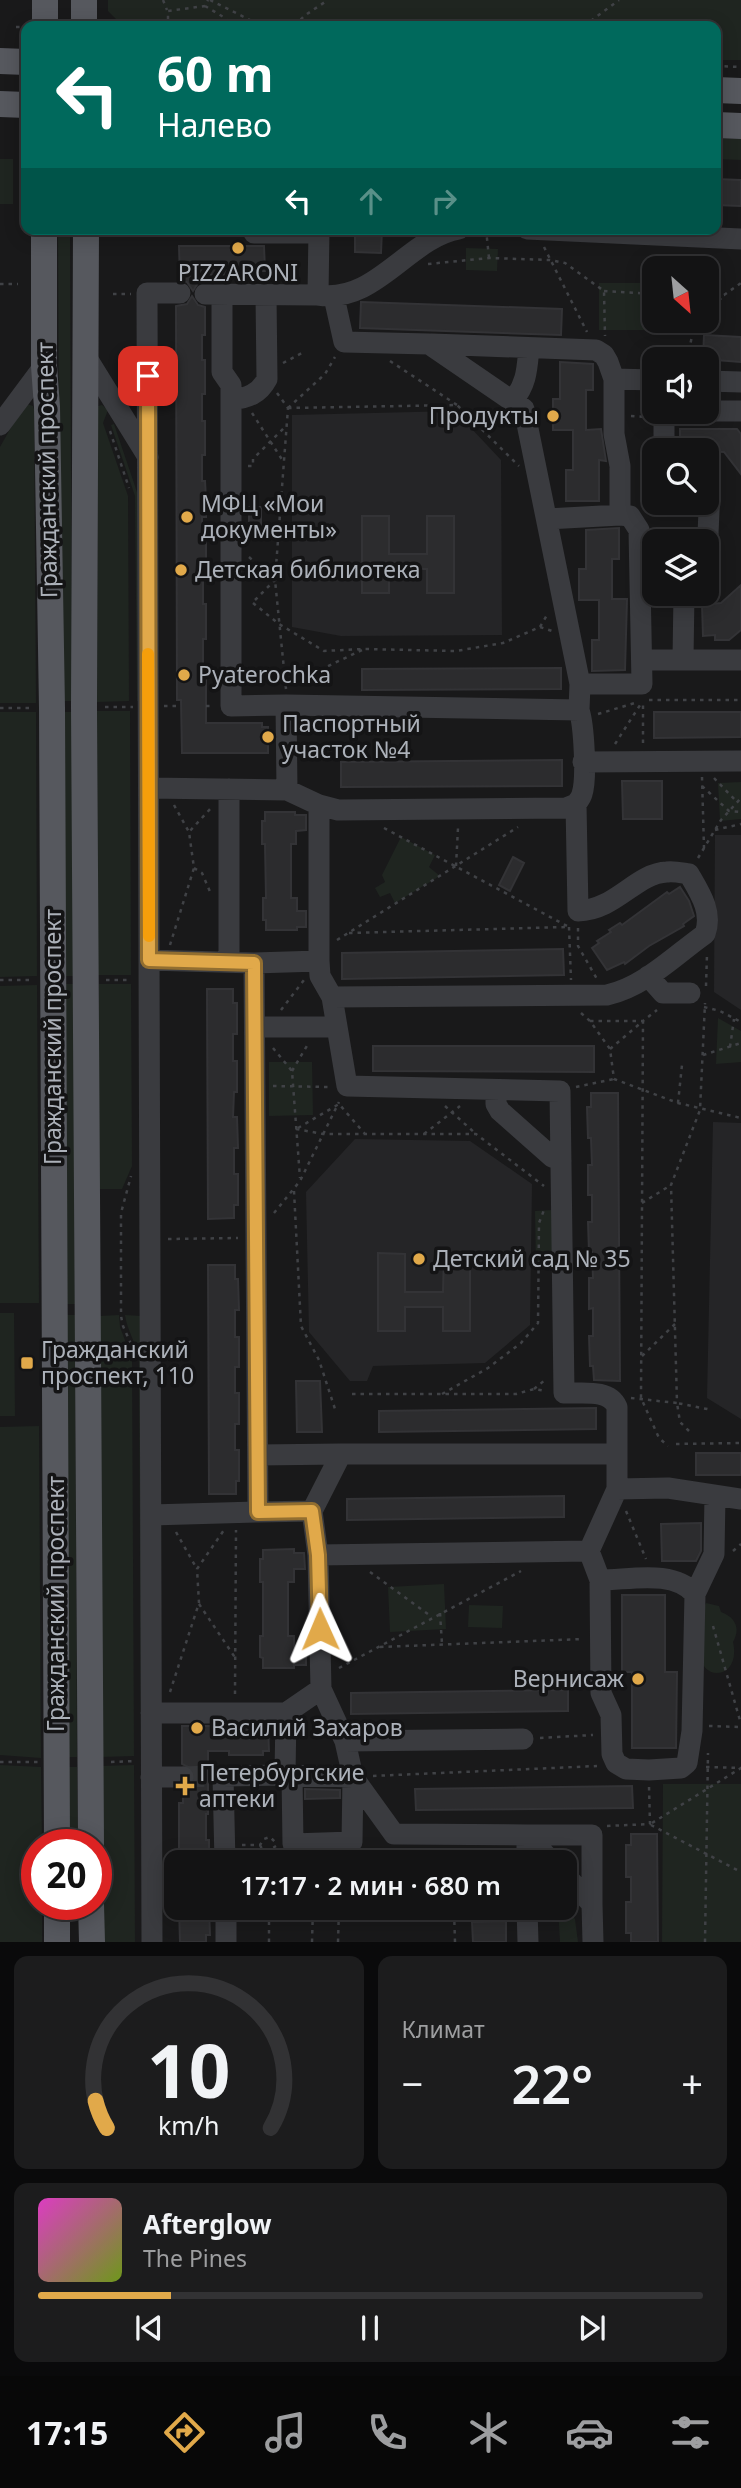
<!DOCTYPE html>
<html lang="ru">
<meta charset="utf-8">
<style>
body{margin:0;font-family:"Noto Sans",sans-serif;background:#1c1c1d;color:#f1f3f6;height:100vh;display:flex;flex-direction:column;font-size:26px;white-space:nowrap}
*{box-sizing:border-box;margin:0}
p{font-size:23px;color:#9d9ea0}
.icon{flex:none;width:38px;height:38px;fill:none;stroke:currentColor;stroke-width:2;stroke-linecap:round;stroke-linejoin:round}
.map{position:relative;height:1942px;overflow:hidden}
.side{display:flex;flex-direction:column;gap:14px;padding:14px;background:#0a0a0b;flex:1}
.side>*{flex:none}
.top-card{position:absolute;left:21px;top:21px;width:700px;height:214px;border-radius:14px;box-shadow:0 4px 18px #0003,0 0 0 2px #323234;background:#00695c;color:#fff;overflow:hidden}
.needle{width:46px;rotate:153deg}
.fabs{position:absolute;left:642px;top:256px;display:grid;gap:14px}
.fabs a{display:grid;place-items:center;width:77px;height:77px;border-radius:14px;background:#131314;box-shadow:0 4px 18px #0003,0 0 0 2px #323234;font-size:35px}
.speed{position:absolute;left:21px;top:1829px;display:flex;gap:14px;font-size:35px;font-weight:700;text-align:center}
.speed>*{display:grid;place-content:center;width:91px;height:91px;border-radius:50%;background:#131314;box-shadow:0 4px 18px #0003,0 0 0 2px #323234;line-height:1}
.speed .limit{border:10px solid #d22;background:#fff;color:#111}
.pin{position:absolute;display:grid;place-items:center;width:60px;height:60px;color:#fff;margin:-30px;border-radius:14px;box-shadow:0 4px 10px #0006}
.me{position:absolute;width:77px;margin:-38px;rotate:359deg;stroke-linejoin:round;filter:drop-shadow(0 0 5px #0008)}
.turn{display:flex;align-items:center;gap:24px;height:147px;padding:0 21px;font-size:32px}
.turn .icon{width:91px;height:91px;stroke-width:2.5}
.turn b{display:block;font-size:49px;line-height:60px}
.lanes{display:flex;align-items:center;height:66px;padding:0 21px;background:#0003;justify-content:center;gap:35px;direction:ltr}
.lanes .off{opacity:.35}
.big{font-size:52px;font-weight:600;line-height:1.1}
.side .card{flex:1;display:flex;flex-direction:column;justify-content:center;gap:10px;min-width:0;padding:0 24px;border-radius:14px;background:#1c1c1d}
.side .dial{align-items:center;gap:0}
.dial svg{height:182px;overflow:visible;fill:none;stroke:#323234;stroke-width:7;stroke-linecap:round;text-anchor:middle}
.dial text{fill:#f1f3f6;stroke:none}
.song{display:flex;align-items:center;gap:21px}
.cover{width:84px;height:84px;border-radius:10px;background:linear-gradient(135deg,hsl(310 70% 55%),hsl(80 70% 35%))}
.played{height:7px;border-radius:4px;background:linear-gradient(90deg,#e1a94a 20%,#323234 20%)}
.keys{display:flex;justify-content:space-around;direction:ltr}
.heat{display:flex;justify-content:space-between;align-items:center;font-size:38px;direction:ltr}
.side .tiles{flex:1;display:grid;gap:14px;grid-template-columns:1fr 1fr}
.card:last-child{grid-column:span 2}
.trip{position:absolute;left:164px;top:1850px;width:413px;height:70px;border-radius:14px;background:#131314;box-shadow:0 4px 18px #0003,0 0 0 2px #323234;font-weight:600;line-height:70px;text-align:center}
.dock{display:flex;height:112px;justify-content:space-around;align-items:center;background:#080808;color:#9d9ea0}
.dock .icon{width:49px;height:49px}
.dock .current{color:#e1a94a}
.dock b{font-size:32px;color:#f1f3f6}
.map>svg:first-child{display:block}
</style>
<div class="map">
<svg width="741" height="1942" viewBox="0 0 741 1942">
<rect width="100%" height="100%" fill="#19191a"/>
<path fill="#252527" d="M455 411 501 460 502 635 341 636 292 627V415Z
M715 835H741V1010L714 992Z
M713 1122 741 1123V1419L707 1398Z
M355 1139 470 1141 532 1184 530 1325 485 1363 373 1366 367 1381H350L309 1332 306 1192Z"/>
<path fill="#1f2520" d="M108 0H741V60H716V26H123L108 11Z
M716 138 741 139V160L716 159Z
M0 159H13V204H0Z
M58 229H69L70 237 72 701H60Z
M466 248 498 249 497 271 466 270Z
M599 283H654V320H672V330H599Z
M27 404 33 406 34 409 36 703H0V447L23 406Z
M102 405 108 410 103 423 128 496 129 701 97 702 98 406Z
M114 424 138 495 140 701H137L135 496 111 425Z
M97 711H130L131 975H98Z
M0 712H36L37 976 0 977Z
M60 712H72L74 976H62Z
M741 782V819L720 821 718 783Z
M401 837 435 855 429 867 440 876 395 903 390 893 380 897 375 888 385 882 382 875Z
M62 984H74L75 1304H63Z
M99 984H131L132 1166 122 1189H99Z
M37 985 39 1303H0V986Z
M718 1018 741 1031V1062L716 1064Z
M269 1062H312L313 1115 269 1116Z
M552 1210V1268H536L535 1211Z
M0 1313H14L15 1416H0Z
M64 1315H75L77 1757H66Z
M119 1315 120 1327 132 1359 134 1756 101 1757 99 1316Z
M125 1315 142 1316 141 1755 139 1358C136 1343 127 1330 125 1315Z
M39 1426 41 1758 0 1755V1427Z
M444 1584 446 1629 390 1632 388 1587Z
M706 1603 719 1606 721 1612C735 1617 741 1628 733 1642 741 1677 706 1682 701 1659 699 1652 701 1643 701 1636 701 1623 700 1614 706 1603Z
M469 1605 503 1606 502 1628 468 1627Z
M0 1765 41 1767 42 1844H37V1904H42V1942H0Z
M134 1765 135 1942H102L101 1766Z
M66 1767H77L78 1844H66Z
M663 1784H741V1942H662Z
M558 1908H565L575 1919 578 1942H560Z"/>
<path fill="#2c2c2e" stroke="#333336" stroke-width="2" d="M716 179 741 180V206L716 205Z
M355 229H382L381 253 355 252Z
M179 246H264L265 271H259V275H205V281L198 283 193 291 187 282 180 280Z
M192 296 198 305 205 307V335H202V360H205V394H202V421H205V455H202V481H205L206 499V517H202V542H206V577L203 578V604H206V639H203V666H206V723H262V727H268V753H182L181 700H177L176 306 187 304Z
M361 302 562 309 561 335 360 328Z
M704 335 741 337V362L703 359Z
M560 362 593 364V390H586V430L601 429 606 461 599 460V501H566V470H573V430H553V399H560Z
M680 429H737L741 434V474L724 452 680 450Z
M249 507H261V533H249Z
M362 516H389V554H427V516H454V593H427V569H389V593H362Z
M619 528V559H612V599H627L625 670 592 671V640H599V600H579V569H586V530Z
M741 585V630L729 640H715V635L703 636 702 605 721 603Z
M561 668V689L362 690V669Z
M654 712H741V737L654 738Z
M562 760V786L341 787V762Z
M622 781H662V819H623Z
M265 812H295V815H306V830L296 831V844H291V898H297V911H306V927H297V930H266V920H263V898H266L265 844H262V821H265Z
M513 857 524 863 510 891 499 885Z
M680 887 689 901 694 916 683 924 684 926 649 946 625 964 624 962 607 970 592 948 599 943 597 941 611 932 609 930 620 923 622 925 667 892 669 894Z
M563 949 564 975 342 979V953Z
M207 989H233V1003H237V1034H233V1061H237V1092H234L233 1117H237L238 1148H234V1174H238V1205H234V1218L208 1219Z
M373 1046H594V1072L373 1071Z
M591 1093H618L620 1381 594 1380 593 1366H590L589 1336H593V1308L589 1309V1278H593L592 1252H589L588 1222H592V1195H588V1165H592L591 1138H588L587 1107H591Z
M378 1253 405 1254V1292H443L444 1254H470V1331H443V1307H405V1331H378Z
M208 1265H235V1279H238L239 1310H235V1337H239V1367H235V1393H239V1424H235V1450H239V1481H236V1494H209Z
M296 1381H320L322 1432H297Z
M596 1408V1429L379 1432V1411Z
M696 1453H741V1475H696Z
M564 1496V1517L347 1520V1499Z
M701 1523V1551L696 1561H662L661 1524Z
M294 1549V1553H304L305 1569H294V1582H288V1636H294V1649H306V1665H294V1668H263V1658L260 1657V1636H263V1582H260V1559H263V1550Z
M622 1595H665V1672H677L676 1748H632V1672H622Z
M568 1690V1711L351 1714V1693Z
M182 1726H268L269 1751H263V1755H229V1751H208V1814H206V1840H209V1862H179V1803H183V1790L190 1788 196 1778 194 1770 182 1764Z
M632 1786 633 1808 416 1810 415 1789Z
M305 1789 340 1790V1798L305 1799Z
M631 1834H657L658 1942H631V1933H626V1902H631V1877H626V1845H631Z
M179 1908H209L210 1935H206V1942H180Z
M506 1921V1942H473L472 1922Z"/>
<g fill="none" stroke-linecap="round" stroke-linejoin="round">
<path stroke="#36373a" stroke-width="21" stroke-dasharray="21 10" stroke-linecap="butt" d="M183 1777 208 1776"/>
<path stroke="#404246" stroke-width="2.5" stroke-dasharray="3.5 5" stroke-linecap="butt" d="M163 0 167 10
M210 0 262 26
M205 6 225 18 232 26
M163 26 168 20V11L205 6 208 0
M295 26 304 16 328 0
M584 26 619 0
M16 27H26
M716 66 741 67
M486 229 489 258
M544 247 587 332
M428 264 489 258 550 260 565 263 604 291 605 336
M667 268 670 253
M0 284H18
M604 291 654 294
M113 294H131
M707 296 724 295 741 283
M707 313 724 295
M687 359 694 327 700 320
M390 361 457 405
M283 363 302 353
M277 393 288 408 275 580 286 689
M288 408 457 405 519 466
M288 408 325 374 335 357
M252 413 283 461
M631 416 646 417
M110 431 129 488
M248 466H253V459L287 425
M249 557 275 580 252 603
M253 603 279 624 324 651 364 649 456 651 503 643 540 627 552 631
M540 627 547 615
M305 677 362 650
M649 700H741
M164 706H181
M206 706H214
M105 707H133
M0 708H33
M598 714 635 703
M643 743V701
M615 744 642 702
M702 777 704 848
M714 778 737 802
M702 786 729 811 741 812
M174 805 189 832
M384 828 567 926
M715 830 741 824
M698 858 721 820 741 798
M456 866 458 828
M194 868 202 873 211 894
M569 927 571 980
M578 928V946L597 979
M349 933 566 927
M337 940 518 827
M170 945 194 868 189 832 212 807
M0 980H33
M106 980H131
M706 986 707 954
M704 1007 720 1011 741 1022
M281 1010 304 980
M581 1013 590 1021 610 1049 614 1079 678 1103 741 1118
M590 1021H643L657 1010
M730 1047 734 1019
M273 1048 292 1071 300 1178
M610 1049 643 1021 641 1398 659 1438 668 1446
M703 1055 741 1043
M292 1071 308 1044
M273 1086 330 1087
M576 1087 614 1079
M678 1103 682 1065
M445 1106 476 1134
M298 1128 339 1104 365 1134
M296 1129 323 1134H476L544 1186
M424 1134 460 1106
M294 1191 301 1326 319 1360 335 1409
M642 1203 671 1185
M274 1213 300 1181 339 1102
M168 1239 238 1238
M131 1344 123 1326 121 1316V1213L131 1176
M642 1356 675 1324
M534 1389 545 1380
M352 1394H516L534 1389 546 1391
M442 1394 488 1368 521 1343 538 1323 539 1223 544 1210
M631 1398 677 1403 671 1185 700 1110 705 1003
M689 1431 680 1422 677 1403 712 1410
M676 1444 741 1443
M626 1511 646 1559
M176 1532 197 1569
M733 1551 741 1544
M370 1572 432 1617
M199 1604 236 1659
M440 1613 442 1644
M713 1626 741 1724
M380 1647 583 1639
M339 1668 521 1571
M170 1692 199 1603 197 1569 224 1530
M235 1694 236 1530
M709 1726 741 1727
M540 1738 593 1735
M0 1762H39
M111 1762 136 1761
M706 1767 741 1768
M373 1776 597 1766
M652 1823 741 1768
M651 1825 741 1872
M607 1826 650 1824 649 1786
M242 1845H260L264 1839 270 1837 276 1843
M260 1845 262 1849 268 1851 276 1846
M407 1851 416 1862
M452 1851V1862
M274 1862 276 1848
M269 1942V1908
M312 1942 313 1908
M338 1942 339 1908
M455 1942 454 1910 510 1908
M705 1942 708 1753"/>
<path stroke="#3a3b3f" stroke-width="21" d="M527 229 741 239
M254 233H319
M205 294 318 295C376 304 408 238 459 229
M222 294V372L231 385V706L286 705
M318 295 319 229
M334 297 344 342 429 344 524 409 580 684 579 710
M431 344 596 350 604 355 608 362 614 379V434L620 466V515L547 519
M85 355 148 457
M614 379 654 380
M707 381 741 382
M231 400C248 398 259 394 267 379L266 295
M513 400C527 384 527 368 529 348
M707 411H741
M0 425 44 366
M664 450V419L674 411
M707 485 710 489 707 556
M683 659 684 593
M643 660H741
M580 684H642L639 530 630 516 620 515
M583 762 741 761
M149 788 287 790 319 805
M229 789V962
M287 790 286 705 579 710C584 725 587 779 582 794 581 798 578 801 576 804
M149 960 254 963 258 1512 151 1515
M254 963 319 961V805L338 810 566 808 576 804 578 911C616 910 636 873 667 872 674 871 682 873 689 874 700 893 713 912 705 934 674 956 644 987 607 995L332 997 320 976 319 961
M648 976 663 993H690
M255 1027H337
M496 1091V1104L500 1111 552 1157 561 1161
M258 1455 341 1454
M617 1489 668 1488 741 1499
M312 1511 341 1454H617V1407C609 1388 580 1394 564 1393L560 1091 347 1086 332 997
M589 1551 600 1580 601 1693 611 1715 612 1754 616 1763 626 1769 649 1770 681 1768 687 1763 692 1731 695 1594C673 1569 630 1580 600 1580
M318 1555 589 1551 617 1489V1454
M695 1594 714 1554 715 1496
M321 1689 345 1741 523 1739
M151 1713H286
M345 1741 353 1777 394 1834 527 1835 552 1862
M285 1775 353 1777 352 1842 293 1844 292 1775
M151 1777H183
M225 1862 223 1776 285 1775 286 1713 321 1689 318 1555 312 1511 258 1512
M527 1862V1835H592V1904
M565 1875 592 1904 593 1942
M226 1908V1942
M527 1908 528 1942
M152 1942 147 293H180"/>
<path stroke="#56585e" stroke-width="26" d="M84 0V26
M45 26V0
M0 61 26 62
M716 90 741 91
M0 104 26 105
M716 125 741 126
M44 229V366L47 407 52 708 57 1844
M86 229 84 707 91 1844
M57 1904V1942
M91 1904 92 1942"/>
</g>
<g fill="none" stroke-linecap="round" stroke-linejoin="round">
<defs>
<path id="route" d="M148 376 149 960 254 963 258 1512 312 1511 318 1555 320 1629"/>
</defs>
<use href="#route" stroke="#926e30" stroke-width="18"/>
<use href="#route" stroke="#e1a94a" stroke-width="12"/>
<path stroke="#f59e0b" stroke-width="12" d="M148 654 149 936"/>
</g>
<g fill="#e1a94a" stroke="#141415" stroke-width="2.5">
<circle cx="238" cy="248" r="7"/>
<circle cx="553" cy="416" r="7"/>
<circle cx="187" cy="517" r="7"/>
<circle cx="181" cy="570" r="7"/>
<circle cx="184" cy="675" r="7"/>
<circle cx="268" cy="737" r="7"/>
<circle cx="419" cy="1259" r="7"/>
<rect x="20" y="1356" width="14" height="14" rx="3.5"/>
<circle cx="638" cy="1679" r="7"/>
<circle cx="197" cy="1728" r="7"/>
<path d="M181.5 1775.5h7v7h7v7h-7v7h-7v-7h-7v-7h7z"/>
</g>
<g text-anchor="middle" stroke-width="7" stroke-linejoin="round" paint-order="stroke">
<g font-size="23" fill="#acb1b9" stroke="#141415" text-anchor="start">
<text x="238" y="281" text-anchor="middle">PIZZARONI</text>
<text x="539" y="424" text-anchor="end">Продукты</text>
<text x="201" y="512">МФЦ «Мои<tspan x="201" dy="26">документы»</tspan></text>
<text x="195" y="578">Детская библиотека</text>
<text x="198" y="683">Pyaterochka</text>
<text x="282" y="732">Паспортный<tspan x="282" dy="26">участок №4</tspan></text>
<text x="433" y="1267">Детский сад № 35</text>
<text x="41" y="1358">Гражданский<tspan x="41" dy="26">проспект, 110</tspan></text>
<text x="624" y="1687" text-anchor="end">Вернисаж</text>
<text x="211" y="1736">Василий Захаров</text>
<text x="199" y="1781">Петербургские<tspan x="199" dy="26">аптеки</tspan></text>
</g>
<g font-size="23" fill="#acb1b9" stroke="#141415">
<text transform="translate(47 470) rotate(-91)" y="8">Гражданский проспект</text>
<text transform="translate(53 1037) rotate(-90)" y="8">Гражданский проспект</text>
<text transform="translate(56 1604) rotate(-90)" y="8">Гражданский проспект</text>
</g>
</g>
</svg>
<div class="fabs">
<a><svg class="needle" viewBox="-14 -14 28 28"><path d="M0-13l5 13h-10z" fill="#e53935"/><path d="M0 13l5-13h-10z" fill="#9d9ea0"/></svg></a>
<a><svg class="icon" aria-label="sound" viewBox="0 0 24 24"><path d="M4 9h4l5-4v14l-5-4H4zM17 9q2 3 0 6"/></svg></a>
<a><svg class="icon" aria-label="search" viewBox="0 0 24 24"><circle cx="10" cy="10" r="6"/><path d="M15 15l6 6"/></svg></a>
<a><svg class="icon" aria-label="layers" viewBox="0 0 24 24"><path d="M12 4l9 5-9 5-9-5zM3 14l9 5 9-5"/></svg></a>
</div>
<div class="speed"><div class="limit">20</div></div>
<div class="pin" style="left:148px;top:376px;background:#d93025"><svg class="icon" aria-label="arrive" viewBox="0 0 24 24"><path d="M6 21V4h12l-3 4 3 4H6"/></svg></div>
<svg class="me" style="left:320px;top:1629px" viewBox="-20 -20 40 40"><path d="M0-17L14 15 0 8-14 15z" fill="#e1a94a" stroke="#fff" stroke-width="4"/></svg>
<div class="trip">17:17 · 2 мин · 680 m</div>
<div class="top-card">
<div class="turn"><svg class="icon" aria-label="left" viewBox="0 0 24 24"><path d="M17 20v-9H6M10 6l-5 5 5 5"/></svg><div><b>60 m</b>Налево</div></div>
<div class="lanes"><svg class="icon" aria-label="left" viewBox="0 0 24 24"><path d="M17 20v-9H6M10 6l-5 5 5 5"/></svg><svg class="icon off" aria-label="ahead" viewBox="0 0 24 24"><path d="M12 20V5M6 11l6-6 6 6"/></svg><svg class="icon off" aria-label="right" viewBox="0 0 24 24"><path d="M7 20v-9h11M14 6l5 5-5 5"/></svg></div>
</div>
</div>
<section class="side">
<div class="tiles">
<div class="card dial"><svg viewBox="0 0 100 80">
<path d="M14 69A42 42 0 1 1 86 69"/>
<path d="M14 69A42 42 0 0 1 9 57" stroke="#e1a94a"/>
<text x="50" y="56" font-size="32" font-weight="700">10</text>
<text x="50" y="72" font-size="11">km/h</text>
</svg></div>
<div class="card"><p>Климат</p>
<div class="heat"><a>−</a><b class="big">22°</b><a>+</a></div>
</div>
<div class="card">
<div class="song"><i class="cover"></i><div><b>Afterglow</b><p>The Pines</p></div></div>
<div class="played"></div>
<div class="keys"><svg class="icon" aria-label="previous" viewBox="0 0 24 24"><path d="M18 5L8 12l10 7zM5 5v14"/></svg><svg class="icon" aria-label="pause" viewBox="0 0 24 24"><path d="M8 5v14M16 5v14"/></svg><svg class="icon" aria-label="next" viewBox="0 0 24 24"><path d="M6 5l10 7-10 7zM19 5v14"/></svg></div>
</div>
</div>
</section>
<nav class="dock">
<b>17:15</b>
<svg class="icon current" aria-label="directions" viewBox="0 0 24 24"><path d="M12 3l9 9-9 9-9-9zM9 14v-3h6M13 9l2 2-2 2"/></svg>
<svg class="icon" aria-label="music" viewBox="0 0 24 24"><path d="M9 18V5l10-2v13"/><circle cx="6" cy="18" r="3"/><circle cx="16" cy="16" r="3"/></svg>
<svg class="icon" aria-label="phone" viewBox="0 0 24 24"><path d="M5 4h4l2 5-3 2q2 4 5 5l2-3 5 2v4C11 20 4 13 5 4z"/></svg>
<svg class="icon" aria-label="climate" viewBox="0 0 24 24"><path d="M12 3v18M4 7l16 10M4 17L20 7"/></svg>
<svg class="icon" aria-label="car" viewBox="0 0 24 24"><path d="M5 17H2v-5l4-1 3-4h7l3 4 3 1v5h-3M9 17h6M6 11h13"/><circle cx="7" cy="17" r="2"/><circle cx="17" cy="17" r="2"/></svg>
<svg class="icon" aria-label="filters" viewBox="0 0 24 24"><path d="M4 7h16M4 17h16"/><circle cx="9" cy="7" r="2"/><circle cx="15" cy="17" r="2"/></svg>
</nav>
